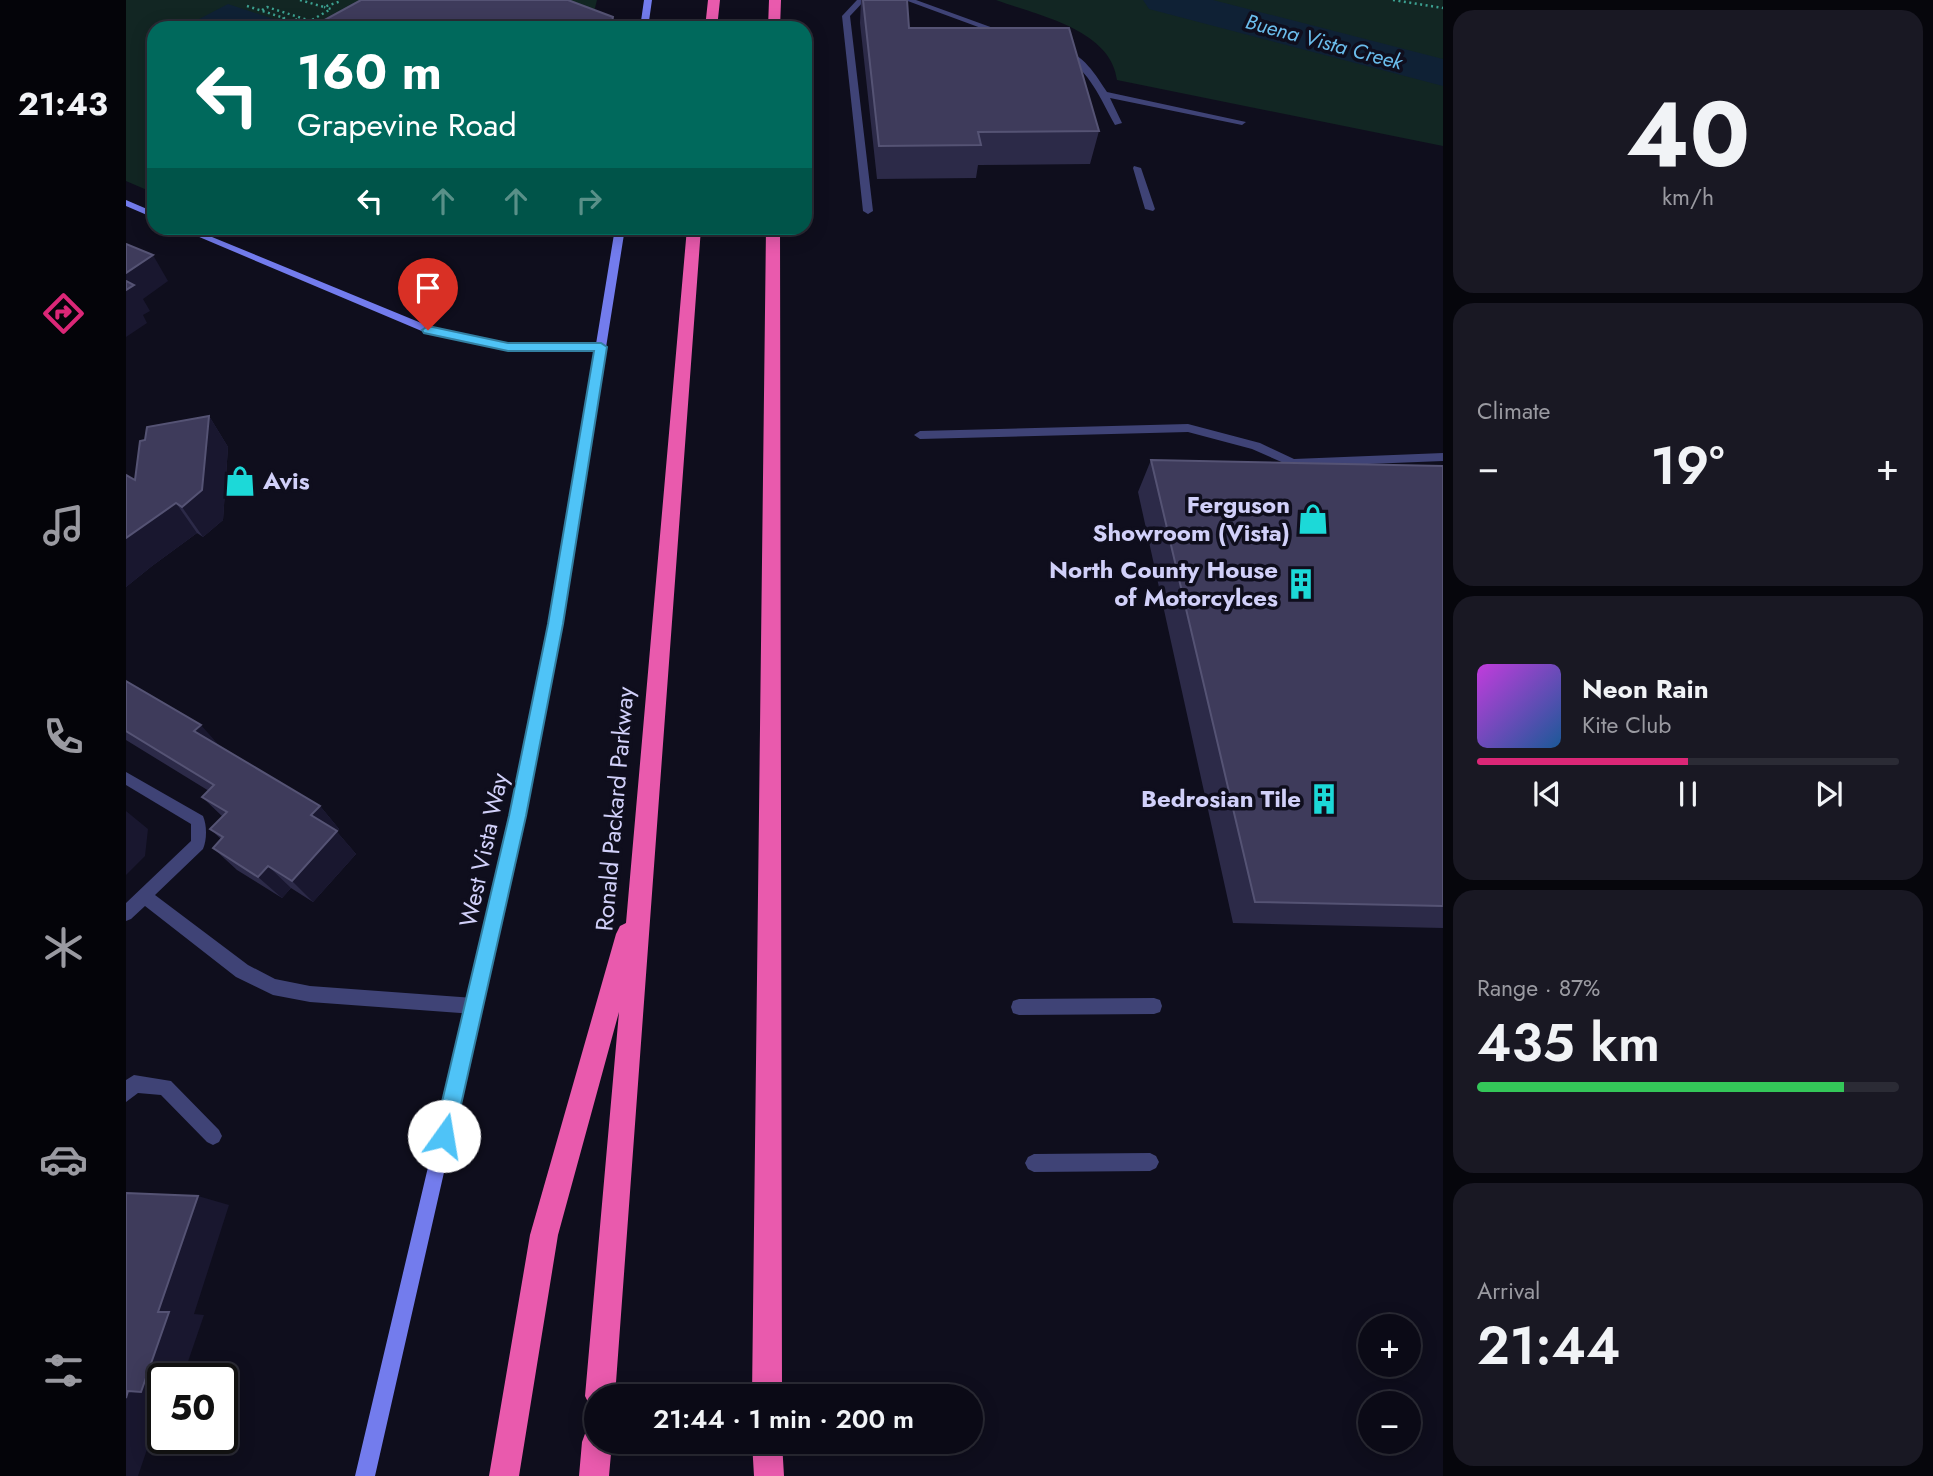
<!DOCTYPE html>
<meta charset="utf-8">
<style>
body{margin:0;font-family:Jost,sans-serif;background:#191823;color:#f1f3f6;height:100vh;display:flex;flex-direction:column;font-size:26px;white-space:nowrap}
*{box-sizing:border-box;margin:0}
p{font-size:23px;color:#9a9aa1}
.icon{flex:none;width:38px;height:38px;fill:none;stroke:currentColor;stroke-width:2;stroke-linecap:round;stroke-linejoin:round}
.map{position:relative;flex:1;overflow:hidden}
.side{display:flex;flex-direction:column;gap:10px;padding:10px;background:#06060c;width:490px}
.side>*{flex:none}
.top-card{position:absolute;left:21px;top:21px;width:665px;height:214px;border-radius:21px;box-shadow:0 4px 18px #0003,0 0 0 2px #2b2b35;background:#00695c;color:#fff;overflow:hidden}
.buttons{position:absolute;left:1232px;top:1314px;display:grid;gap:14px}
.buttons a{display:grid;place-items:center;width:63px;height:63px;border-radius:50%;background:#0b0a16;box-shadow:0 4px 18px #0003,0 0 0 2px #2b2b35;font-size:35px}
.speed{position:absolute;left:21px;top:1363px;display:flex;gap:14px;font-size:35px;font-weight:700;text-align:center}
.speed>*{display:grid;place-content:center;width:91px;height:91px;border-radius:50%;background:#0b0a16;box-shadow:0 4px 18px #0003,0 0 0 2px #2b2b35;line-height:1}
.speed .limit{border:4px solid #111;border-radius:10px;background:#fff;color:#111}
.pin{position:absolute;display:grid;place-items:center;width:60px;height:60px;color:#fff;margin:-72px -30px;border-radius:50% 50% 50% 0;rotate:-45deg;box-shadow:0 0 7px #0007}
.pin .icon{rotate:45deg}
.me{position:absolute;width:77px;margin:-38px;rotate:13deg;stroke-linejoin:round;filter:drop-shadow(0 0 5px #0008)}
.turn{display:flex;align-items:center;gap:24px;height:147px;padding:0 35px;font-size:32px}
.turn .icon{width:91px;height:91px;stroke-width:2.5}
.turn b{display:block;font-size:49px;line-height:60px}
.lanes{display:flex;align-items:center;height:66px;padding:0 35px;background:#0003;justify-content:center;gap:35px;direction:ltr}
.lanes .off{opacity:.35}
.big{font-size:52px;font-weight:600;line-height:1.1}
.side .card{flex:1;display:flex;flex-direction:column;justify-content:center;gap:10px;min-width:0;padding:0 24px;border-radius:21px;background:#191823}
.side .dial{align-items:center;gap:0}
.dial b{font-size:91px;line-height:1}
.song{display:flex;align-items:center;gap:21px}
.cover{width:84px;height:84px;border-radius:10px;background:linear-gradient(135deg,hsl(290 70% 55%),hsl(210 70% 35%))}
.played{height:7px;border-radius:4px;background:linear-gradient(90deg,#db2777 50%,#2b2b35 50%)}
.keys{display:flex;justify-content:space-around;direction:ltr}
.heat{display:flex;justify-content:space-between;align-items:center;font-size:38px;direction:ltr}
.charge{height:10px;border-radius:5px;background:linear-gradient(90deg,#34c759 87%,#2b2b35 0)}
.trip{position:absolute;left:458px;top:1384px;width:399px;height:70px;border-radius:35px;background:#0b0a16;box-shadow:0 4px 18px #0003,0 0 0 2px #2b2b35;font-weight:600;line-height:70px;text-align:center}
main{display:flex;flex:1;min-height:0}
.menu{display:flex;flex-direction:column;width:126px;justify-content:space-around;align-items:center;background:#040409;color:#9a9aa1}
.menu .icon{width:49px;height:49px}
.menu .on{color:#db2777}
.menu b{font-size:32px;color:#f1f3f6}
.map>svg:first-child{display:block}
</style>
<main>
<nav class="menu">
<b>21:43</b>
<svg class="icon on" aria-label="directions" viewBox="0 0 24 24"><path d="M12 3l9 9-9 9-9-9zM9 14v-3h6M13 9l2 2-2 2"/></svg>
<svg class="icon" aria-label="music" viewBox="0 0 24 24"><path d="M9 18V5l10-2v13"/><circle cx="6" cy="18" r="3"/><circle cx="16" cy="16" r="3"/></svg>
<svg class="icon" aria-label="phone" viewBox="0 0 24 24"><path d="M5 4h4l2 5-3 2q2 4 5 5l2-3 5 2v4C11 20 4 13 5 4z"/></svg>
<svg class="icon" aria-label="climate" viewBox="0 0 24 24"><path d="M12 3v18M4 7l16 10M4 17L20 7"/></svg>
<svg class="icon" aria-label="car" viewBox="0 0 24 24"><path d="M5 17H2v-5l4-1 3-4h7l3 4 3 1v5h-3M9 17h6M6 11h13"/><circle cx="7" cy="17" r="2"/><circle cx="17" cy="17" r="2"/></svg>
<svg class="icon" aria-label="filters" viewBox="0 0 24 24"><path d="M4 7h16M4 17h16"/><circle cx="9" cy="7" r="2"/><circle cx="15" cy="17" r="2"/></svg>
</nav>
<div class="map">
<svg width="1317" height="1476" viewBox="0 0 1317 1476">
<rect width="100%" height="100%" fill="#0f0e1d"/>
<path fill="#122623" d="M0 0H471L464 28H28V193L0 181Z
M870 0H1317V146L991 80C985 29 910 15 870 0Z"/>
<path fill="#0f2135" d="M102 4 154 21 141 28H56Z"/>
<g fill="none" stroke-linecap="round" stroke-linejoin="round">
<path fill="#0f2135" fill-rule="evenodd" d="M1017 0H1087L1317 59V86L1023 9Z"/>
<path stroke="#3ca191" stroke-width="2.5" stroke-dasharray="2 3.5" stroke-linecap="butt" d="M174 0 198 7 215 1
M1267 0 1317 8
M121 6 158 18 146 28
M136 10 141 7 185 21
M155 28 173 18
M172 28 205 9 198 7"/>
<path fill="#3f4376" fill-rule="evenodd" d="M731 0H739L724 16 747 211 742 214 737 211 716 16Z
M779 0H790L881 33 874 35Z
M936 51C956 51 971 77 981 92L1120 122 1116 125 984 98 996 123 989 125C974 98 964 71 936 55Z
M1008 166 1015 168 1029 209 1027 211 1019 209 1007 168Z
M1062 424 1134 443 1168 459 1317 453V461L1167 467 1126 449 1062 432 794 439 788 435 794 431Z
M0 772 77 816C81 825 81 840 77 849L29 895 122 965 149 979 184 986 348 998 354 1000 356 1006 354 1012 348 1014 184 1002 147 995 110 977 19 906 5 919 0 921V903L65 841V824L0 785Z
M1028 998 1034 1000 1036 1006 1034 1012 1028 1014 893 1015 887 1013 885 1007 887 1001 893 999Z
M8 1075 45 1081 93 1130 96 1136 93 1142 87 1145 81 1142 35 1095 12 1093 0 1102V1080Z
M1024 1153 1030 1156 1033 1162 1030 1168 1024 1171 908 1172 902 1169 899 1163 902 1157 908 1154Z"/>
<path fill="#737ced" fill-rule="evenodd" d="M518 0H526L522 28H514Z
M0 200 28 212V218L0 206Z
M52 228H64L305 327 382 344H470L489 228H499L436 624 399 816 249 1476H229L385 816 424 624 469 350H382L298 332Z"/>
<path fill="#e95aad" fill-rule="evenodd" d="M582 0H594L591 28H579Z
M643 0H655L654 28H642Z
M561 228H575L489 1396H471V1409L464 1406 459 1396 493 1012 432 1235 393 1476H363L404 1235 490 934 494 926 500 923Z
M640 228H654L656 1396H626Z
M471 1427V1442H486L483 1476H453L456 1442 460 1431Z
M626 1442H656L658 1476H628Z"/>
</g>
<path fill="#2c2a48" d="M735 0H781L783 28 973 131 964 164 852 165 850 178 751 179 734 23Z
M193 23 488 28H195Z
M83 416 102 447 97 520 77 537 71 533 26 566 0 587V475L9 480 19 440Z
M1025 460 1317 466V928L1107 923 1012 492Z
M0 681 94 747 194 806 213 829 211 832 230 854 187 902 165 888 156 898 111 870 87 848 95 839 84 829 97 817 76 797 83 791 0 740Z"/>
<path fill="#19172f" d="M27 255 42 281 17 299 24 311 17 315 21 323 0 337V273Z
M83 416 102 447 97 520 77 537 56 507Z
M50 503 71 533 26 566 0 587V538Z
M75 725 98 751 68 731Z
M194 806 213 829 211 832 230 854 187 902 166 881 185 815Z
M0 811 22 829 19 856 0 875Z
M142 866 165 888 156 898 132 877Z
M72 1196 103 1205 68 1314 78 1315 56 1379H37V1402L12 1476H0V1398L32 1312Z"/>
<path fill="#3e3b5b" stroke="#555374" stroke-width="2" d="M235 0H442L487 17 485 28H209L193 23Z
M737 0H781L783 28H943L973 131 852 132 855 145 753 146Z
M0 244 27 255 0 273Z
M0 281 8 285 0 290Z
M83 416 76 490 56 507 50 503 0 538V475L9 480 14 441 19 440 21 427Z
M1025 460 1317 466V906L1129 902Z
M0 681 75 725 68 731 194 806 185 815 211 831 166 881 142 866 132 877 87 848 97 837 84 829 101 812 76 797 88 785 0 731Z
M0 1193 72 1196 32 1312H43L15 1392 2 1391 0 1398Z"/>
<path fill="#4fc3f7" stroke="#337fa1" stroke-width="2" d="M302 326 382 343H475L481 347 437 624 400 816 328 1136 325 1143 318 1146 311 1143 308 1136 383 816 422 624 468 351H382L298 333 296 330Z"/>
<defs>
<symbol id="shop-bare" viewBox="-9 -9 18 18"><path d="M-5-2.5h2.3a2.7 3.5 0 0 1 5.4 0H5L5.5 6h-11ZM-1.5-2.5h3a1.5 2.3 0 0 0-3 0Z" fill="#1cd9d8" stroke="#0f0e1d" stroke-width="2.5" paint-order="stroke"/></symbol>
<symbol id="building-bare" viewBox="-9 -9 18 18"><path d="M-4-6H4V6H1V3H-1V6H-4ZM-2.5-4.3h1.7v1.8h-1.7ZM.8-4.3h1.7v1.8H.8ZM-2.5-1h1.7V.8h-1.7ZM.8-1h1.7V.8H.8Z" fill="#1cd9d8" stroke="#0f0e1d" stroke-width="2.5" paint-order="stroke"/></symbol>
</defs>
<g fill-rule="evenodd">
<use href="#shop-bare" x="92" y="459" width="44" height="44"/>
<use href="#shop-bare" x="1165" y="497" width="44" height="44"/>
<use href="#building-bare" x="1153" y="562" width="44" height="44"/>
<use href="#building-bare" x="1176" y="777" width="44" height="44"/>
</g>
<g text-anchor="middle" stroke-width="7" stroke-linejoin="round" paint-order="stroke">
<g font-size="21" font-style="italic" fill="#6bbdec" stroke="#0f0e1d">
<text transform="translate(1198 42) rotate(15)" y="7">Buena Vista Creek</text>
</g>
<g font-size="24" font-weight="bold" fill="#d1d0f9" stroke="#0f0e1d" text-anchor="end">
<text x="137" y="489" text-anchor="start">Avis</text>
<text x="1164" y="513">Ferguson<tspan x="1164" dy="28">Showroom (Vista)</tspan></text>
<text x="1152" y="578">North County House<tspan x="1152" dy="28">of Motorcylces</tspan></text>
<text x="1175" y="807">Bedrosian Tile</text>
</g>
<g font-size="24" fill="#d1d0f9" stroke="#0f0e1d">
<text transform="translate(489 809) rotate(-85)" y="8">Ronald Packard Parkway</text>
<text transform="translate(358 850) rotate(-78)" y="8">West Vista Way</text>
</g>
</g>
</svg>
<div class="buttons">
<a>+</a>
<a>−</a>
</div>
<div class="speed"><div class="limit">50</div></div>
<div class="pin" style="left:302px;top:330px;background:#d93025"><svg class="icon" aria-label="arrive" viewBox="0 0 24 24"><path d="M6 21V4h12l-3 4 3 4H6"/></svg></div>
<svg class="me" style="left:318px;top:1136px" viewBox="-20 -20 40 40"><circle r="19" fill="#fff"/><path d="M0-13L10 11 0 6-10 11z" fill="#4fc3f7"/></svg>
<div class="trip">21:44 · 1 min · 200 m</div>
<div class="top-card">
<div class="turn"><svg class="icon" aria-label="left" viewBox="0 0 24 24"><path d="M17 20v-9H6M10 6l-5 5 5 5"/></svg><div><b>160 m</b>Grapevine Road</div></div>
<div class="lanes"><svg class="icon" aria-label="left" viewBox="0 0 24 24"><path d="M17 20v-9H6M10 6l-5 5 5 5"/></svg><svg class="icon off" aria-label="ahead" viewBox="0 0 24 24"><path d="M12 20V5M6 11l6-6 6 6"/></svg><svg class="icon off" aria-label="ahead" viewBox="0 0 24 24"><path d="M12 20V5M6 11l6-6 6 6"/></svg><svg class="icon off" aria-label="right" viewBox="0 0 24 24"><path d="M7 20v-9h11M14 6l5 5-5 5"/></svg></div>
</div>
</div>
<section class="side">
<div class="card dial"><b>40</b><p>km/h</p></div>
<div class="card"><p>Climate</p>
<div class="heat"><a>−</a><b class="big">19°</b><a>+</a></div>
</div>
<div class="card">
<div class="song"><i class="cover"></i><div><b>Neon Rain</b><p>Kite Club</p></div></div>
<div class="played"></div>
<div class="keys"><svg class="icon" aria-label="previous" viewBox="0 0 24 24"><path d="M18 5L8 12l10 7zM5 5v14"/></svg><svg class="icon" aria-label="pause" viewBox="0 0 24 24"><path d="M8 5v14M16 5v14"/></svg><svg class="icon" aria-label="next" viewBox="0 0 24 24"><path d="M6 5l10 7-10 7zM19 5v14"/></svg></div>
</div>
<div class="card"><p>Range · 87%</p><b class="big">435 km</b><div class="charge"></div></div>
<div class="card"><p>Arrival</p><b class="big">21:44</b></div>
</section>
</main>
